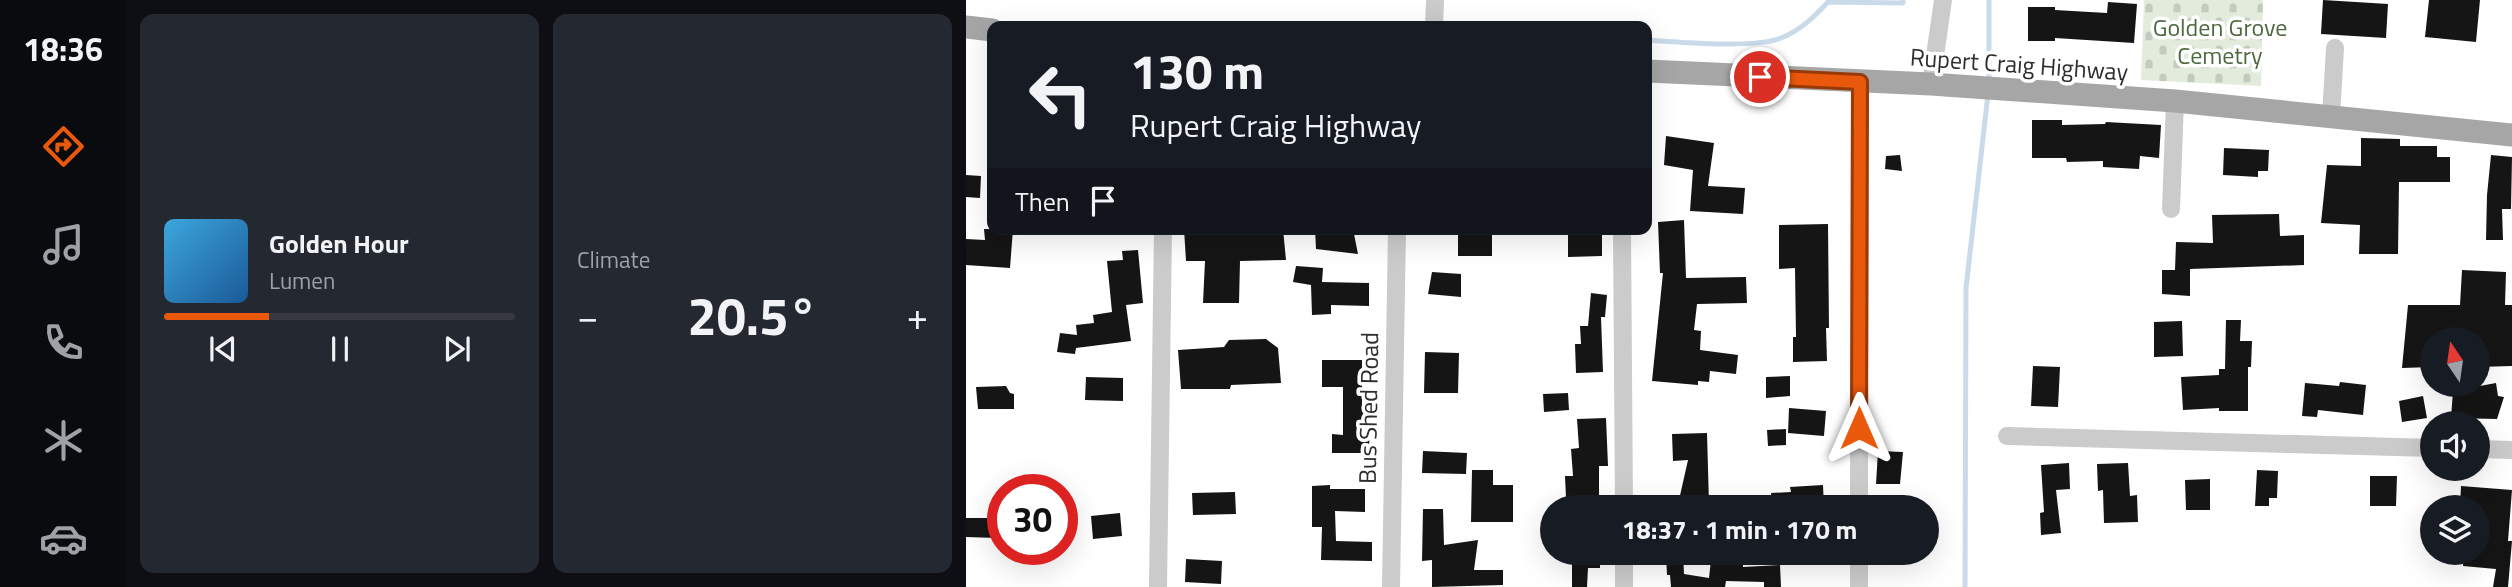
<!DOCTYPE html>
<meta charset="utf-8">
<style>
body{margin:0;font-family:"Titillium Web",sans-serif;background:#242831;color:#f1f3f6;height:100vh;display:flex;flex-direction:column;font-size:26px;white-space:nowrap}
*{box-sizing:border-box;margin:0}
p{font-size:23px;color:#9ea1a6}
.icon{flex:none;width:38px;height:38px;fill:none;stroke:currentColor;stroke-width:2;stroke-linecap:round;stroke-linejoin:round}
.map{position:relative;flex:1;overflow:hidden}
.side{display:flex;flex-direction:column;gap:14px;padding:14px;background:#0d0f14;width:840px}
.side>*{flex:none}
.guide{position:absolute;left:21px;top:21px;width:665px;height:214px;border-radius:14px;box-shadow:0 7px 28px #0002;background:#171b24;color:#f1f3f6;overflow:hidden}
.needle{width:46px;rotate:347deg}
.controls{position:absolute;left:1454px;top:327px;display:grid;gap:14px}
.controls a{display:grid;place-items:center;width:70px;height:70px;border-radius:50%;background:#171b24;box-shadow:0 7px 28px #0002;font-size:35px}
.speed{position:absolute;left:21px;top:474px;display:flex;gap:14px;font-size:35px;font-weight:700;text-align:center}
.speed>*{display:grid;place-content:center;width:91px;height:91px;border-radius:50%;background:#171b24;box-shadow:0 7px 28px #0002;line-height:1}
.speed .limit{border:10px solid #d22;background:#fff;color:#111}
.pin{position:absolute;display:grid;place-items:center;width:60px;height:60px;color:#fff;margin:-30px;border:4px solid #fff;border-radius:50%;box-shadow:0 2px 7px #0007}
.me{position:absolute;width:77px;margin:-38px;rotate:0deg;stroke-linejoin:round;filter:drop-shadow(0 0 5px #0008)}
.turn{display:flex;align-items:center;gap:24px;height:147px;padding:0 28px;font-size:32px}
.turn .icon{width:91px;height:91px;stroke-width:2.5}
.turn b{display:block;font-size:49px;line-height:60px}
.then{display:flex;align-items:center;height:66px;padding:0 28px;background:#0003;gap:14px;font-size:26px}
.big{font-size:52px;font-weight:700;line-height:1.1}
.side .tile{flex:1;display:flex;flex-direction:column;justify-content:center;gap:10px;min-width:0;padding:0 24px;border-radius:14px;background:#242831}
.song{display:flex;align-items:center;gap:21px}
.cover{width:84px;height:84px;border-radius:10px;background:linear-gradient(135deg,hsl(200 70% 55%),hsl(210 70% 35%))}
.played{height:7px;border-radius:4px;background:linear-gradient(90deg,#ea580c 30%,#363941 30%)}
.keys{display:flex;justify-content:space-around;direction:ltr}
.heat{display:flex;justify-content:space-between;align-items:center;font-size:38px;direction:ltr}
.side .tiles{flex:1;display:grid;gap:14px;grid-template-columns:repeat(2,1fr)}
.trip{position:absolute;left:574px;top:495px;width:399px;height:70px;border-radius:35px;background:#171b24;box-shadow:0 7px 28px #0002;font-weight:700;line-height:70px;text-align:center}
main{display:flex;flex:1;min-height:0}
.tabs{display:flex;flex-direction:column;width:126px;justify-content:space-around;align-items:center;background:#090b0e;color:#9ea1a6}
.tabs .icon{width:49px;height:49px}
.tabs .selected{color:#ea580c}
.tabs b{font-size:32px;color:#f1f3f6}
.map>svg:first-child{display:block}
</style>
<main>
<nav class="tabs">
<b>18:36</b>
<svg class="icon selected" aria-label="directions" viewBox="0 0 24 24"><path d="M12 3l9 9-9 9-9-9zM9 14v-3h6M13 9l2 2-2 2"/></svg>
<svg class="icon" aria-label="music" viewBox="0 0 24 24"><path d="M9 18V5l10-2v13"/><circle cx="6" cy="18" r="3"/><circle cx="16" cy="16" r="3"/></svg>
<svg class="icon" aria-label="phone" viewBox="0 0 24 24"><path d="M5 4h4l2 5-3 2q2 4 5 5l2-3 5 2v4C11 20 4 13 5 4z"/></svg>
<svg class="icon" aria-label="climate" viewBox="0 0 24 24"><path d="M12 3v18M4 7l16 10M4 17L20 7"/></svg>
<svg class="icon" aria-label="car" viewBox="0 0 24 24"><path d="M5 17H2v-5l4-1 3-4h7l3 4 3 1v5h-3M9 17h6M6 11h13"/><circle cx="7" cy="17" r="2"/><circle cx="17" cy="17" r="2"/></svg>
</nav>
<section class="side">
<div class="tiles">
<div class="tile">
<div class="song"><i class="cover"></i><div><b>Golden Hour</b><p>Lumen</p></div></div>
<div class="played"></div>
<div class="keys"><svg class="icon" aria-label="previous" viewBox="0 0 24 24"><path d="M18 5L8 12l10 7zM5 5v14"/></svg><svg class="icon" aria-label="pause" viewBox="0 0 24 24"><path d="M8 5v14M16 5v14"/></svg><svg class="icon" aria-label="next" viewBox="0 0 24 24"><path d="M6 5l10 7-10 7zM19 5v14"/></svg></div>
</div>
<div class="tile"><p>Climate</p>
<div class="heat"><a>−</a><b class="big">20.5°</b><a>+</a></div>
</div>
</div>
</section>
<div class="map">
<svg width="1546" height="587" viewBox="0 0 1546 587">
<defs>
<pattern id="cemetery-stones" width="16" height="16" patternUnits="userSpaceOnUse" patternTransform="scale(1.75)"><rect width="16" height="16" fill="#e3ebdd"/><path d="M2 7V4a2 2 0 0 1 4 0v3zM10 15v-3a2 2 0 0 1 4 0v3z" fill="#c3cabe"/></pattern>
</defs>
<rect width="100%" height="100%" fill="#fff"/>
<path fill="url(#cemetery-stones)" d="M1178 0H1297L1295 86 1175 80Z"/>
<g fill="none" stroke-linecap="round" stroke-linejoin="round">
<path stroke="#c9daea" stroke-width="5" d="M681 40C711 42 790 49 815 38 835 30 848 17 862 2L937 3V0
M1023 81V0
M999 587 1000 288 1022 94"/>
</g>
<path fill="#151515" d="M1357 0 1422 4 1420 38 1355 34Z
M1463 0H1514L1510 42 1459 37Z
M1142 2 1171 4 1168 43 1089 38V41H1062V7H1089V10L1141 13Z
M1066 120H1096V125L1139 124 1140 122 1195 125 1193 158 1174 156 1173 169 1137 167V161L1101 162 1100 158H1066Z
M700 136 748 143 742 186 779 188 777 214 724 211 727 170 698 165Z
M1395 138 1434 139V146H1471V157H1484V182H1433L1432 254H1393L1394 225 1355 223 1361 165 1395 166Z
M1258 148 1303 150 1302 171H1292V177L1257 175Z
M934 155 936 171 919 169 920 156Z
M1525 155 1546 157 1545 209H1536L1537 240H1520L1521 195Z
M0 175 15 176 14 198 0 197Z
M1313 214 1314 236 1338 235V265L1224 269V296L1196 294V270H1209L1210 242 1247 243 1246 215Z
M718 220 720 278 780 277 781 303 731 304 728 330 735 331 734 350 772 355 770 374 744 371 743 382 732 381V385L686 381 697 273H694L692 222Z
M862 224 863 328H860L861 361 827 362V337H830L829 268 813 269V225Z
M18 229H47L44 268 0 265V239L19 240Z
M218 229H317L320 260 274 261 273 303H237L239 261H220Z
M349 229H387L392 254 350 249Z
M492 229H526V256H492Z
M602 229H636V256L602 257Z
M172 250 177 303 160 305 165 341 110 348 109 354 91 352 94 333 111 335 110 325 128 323 127 315 146 312 141 261 157 260 156 251Z
M330 266 357 268 356 282 403 283V306L365 305V314L346 315 345 285 327 282Z
M1496 270 1540 272 1539 305H1546V366L1512 367V340H1466V367L1436 368 1442 305H1494Z
M466 272 495 274V297L462 294Z
M625 293 641 295 639 317H635L637 372 610 373 609 344H615L614 326H622Z
M1260 320H1275L1274 341H1286L1285 367H1282V411H1253V408L1217 410 1215 377 1253 375V369H1259Z
M1216 321 1217 356 1188 357V322Z
M300 339 312 348 315 383 265 385 264 389H215L212 350 258 347 263 340Z
M459 352 493 353 492 393H458Z
M356 360H396V409H404L403 453H366V434L377 435V387H356Z
M1067 366 1094 367 1092 407 1065 406Z
M824 376V396L800 398V377Z
M120 377 157 378V401L119 400Z
M1374 382 1400 385 1397 415 1352 410 1351 417 1336 416 1339 383 1373 386Z
M1530 383 1532 396 1538 397 1531 419 1485 418 1487 391Z
M40 386 44 393 48 394V409H12L10 387Z
M602 393 603 410 578 412 577 394Z
M1457 396 1461 418 1436 422 1433 401Z
M823 408 860 411 858 436 822 433Z
M640 418 642 466H633V498H600L599 476H607L605 449 613 448 611 419Z
M820 429V445L802 446 801 430Z
M741 433 743 504 713 500 722 460 707 461 706 434Z
M457 451 501 453 500 474 456 473Z
M912 451 937 452 934 484H910Z
M1103 463 1104 489 1090 490 1095 533 1075 535 1074 513 1078 512 1075 465Z
M1162 463 1164 496 1171 495 1172 522 1138 523 1137 490 1132 491 1131 464Z
M506 470H527V485H547V522H505Z
M1291 470 1312 471 1311 498H1303V506H1289Z
M1404 476H1431L1430 506H1404Z
M1244 479V510H1220L1219 480Z
M364 485V489H399V512L369 511 370 541 406 542V561L355 560 356 527H346V486Z
M857 485 858 508H807L805 493 825 492 824 487Z
M1495 486 1546 490 1542 541H1546L1542 587H1527L1530 569 1497 566 1498 553H1512V508H1494Z
M269 492 270 514 227 515 226 493Z
M457 509H477L478 545 512 540 508 570H537V585L466 587V560L456 561Z
M154 513 156 536 127 539 125 516Z
M0 518H32L31 538 0 537Z
M614 553H634V568H622L621 587H606V558H614Z
M704 553H717L718 574 743 578 745 560 777 562V567L814 565 815 587H798V582L760 581 759 587H705L704 575H701L700 555Z
M220 559 256 561 255 584 219 582Z"/>
<g fill="none" stroke-linecap="round" stroke-linejoin="round">
<path stroke="#cbcbcb" stroke-width="18" d="M468 26 469 0
M965 84 977 0
M1365 116 1369 48
M1205 209 1209 101
M656 229 658 508
M1041 436 1466 448
M1512 449 1546 450
M893 508 894 82
M658 553V587
M192 587 197 229
M425 587 431 229
M893 587V553"/>
<path stroke="#a6a6a6" stroke-width="23" d="M0 27 26 30
M681 71 965 84 1209 101 1546 135"/>
</g>
<g fill="none" stroke-linecap="round" stroke-linejoin="round">
<defs>
<path id="route" d="M794 77 894 82 893 428"/>
</defs>
<use href="#route" stroke="#983908" stroke-width="18"/>
<use href="#route" stroke="#ea580c" stroke-width="12"/>
</g>
<g text-anchor="middle" stroke-width="7" stroke-linejoin="round" paint-order="stroke">
<g font-size="24" fill="#4d683d" stroke="#fff">
<text x="1254" y="36">Golden Grove<tspan x="1254" dy="28">Cemetry</tspan></text>
</g>
<g font-size="24" fill="#2e2e2e" stroke="#fff">
<text transform="translate(1053 65) rotate(4)" y="8">Rupert Craig Highway</text>
<text transform="translate(403 408) rotate(-89)" y="8">Bus Shed Road</text>
</g>
</g>
</svg>
<div class="controls">
<a><svg class="needle" viewBox="-14 -14 28 28"><path d="M0-13l5 13h-10z" fill="#e53935"/><path d="M0 13l5-13h-10z" fill="#9ea1a6"/></svg></a>
<a><svg class="icon" aria-label="sound" viewBox="0 0 24 24"><path d="M4 9h4l5-4v14l-5-4H4zM17 9q2 3 0 6"/></svg></a>
<a><svg class="icon" aria-label="layers" viewBox="0 0 24 24"><path d="M12 4l9 5-9 5-9-5zM3 14l9 5 9-5"/></svg></a>
</div>
<div class="speed"><div class="limit">30</div></div>
<div class="pin" style="left:794px;top:77px;background:#d93025"><svg class="icon" aria-label="arrive" viewBox="0 0 24 24"><path d="M6 21V4h12l-3 4 3 4H6"/></svg></div>
<svg class="me" style="left:893px;top:428px" viewBox="-20 -20 40 40"><path d="M0-17L14 15 0 8-14 15z" fill="#ea580c" stroke="#fff" stroke-width="4"/></svg>
<div class="trip">18:37 · 1 min · 170 m</div>
<div class="guide">
<div class="turn"><svg class="icon" aria-label="left" viewBox="0 0 24 24"><path d="M17 20v-9H6M10 6l-5 5 5 5"/></svg><div><b>130 m</b>Rupert Craig Highway</div></div>
<div class="then">Then<svg class="icon" aria-label="arrive" viewBox="0 0 24 24"><path d="M6 21V4h12l-3 4 3 4H6"/></svg></div>
</div>
</div>
</main>
